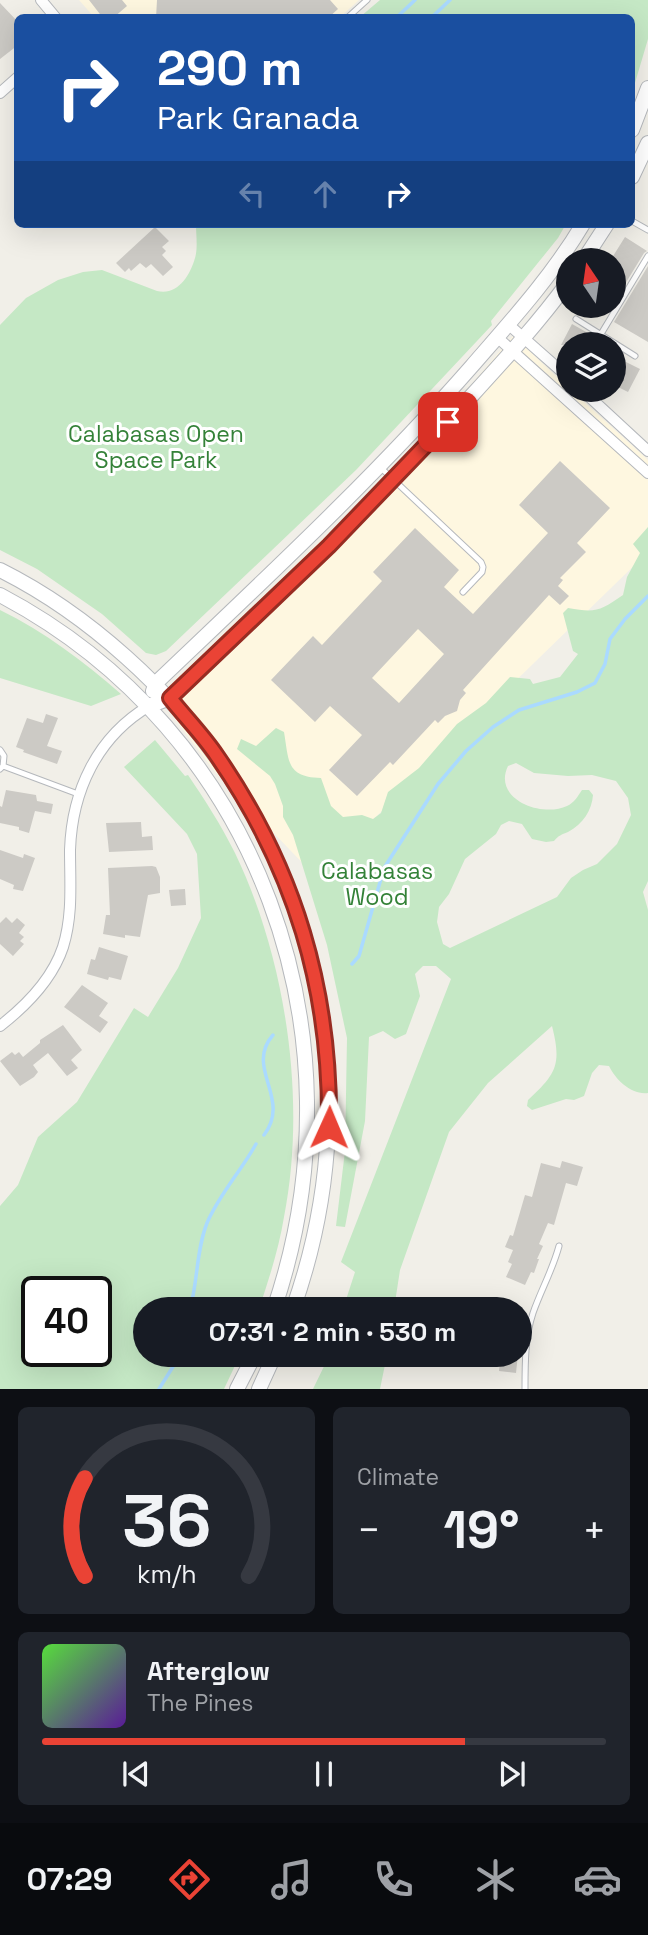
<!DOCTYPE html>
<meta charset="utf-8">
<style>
body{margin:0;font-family:"Space Grotesk",sans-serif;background:#20242c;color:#f1f3f6;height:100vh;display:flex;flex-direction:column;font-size:26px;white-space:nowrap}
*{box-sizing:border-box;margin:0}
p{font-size:23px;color:#9ea1a6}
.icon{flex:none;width:38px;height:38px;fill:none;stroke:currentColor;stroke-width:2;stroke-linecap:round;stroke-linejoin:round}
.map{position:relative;height:1389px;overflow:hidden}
.side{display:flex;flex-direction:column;gap:18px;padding:18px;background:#0d0f14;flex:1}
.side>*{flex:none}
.top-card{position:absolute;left:14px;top:14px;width:621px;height:214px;border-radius:10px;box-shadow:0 7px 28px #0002;background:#1a4fa0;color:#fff;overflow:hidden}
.needle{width:46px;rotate:347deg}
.controls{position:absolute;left:556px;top:248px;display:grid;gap:14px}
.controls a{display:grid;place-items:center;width:70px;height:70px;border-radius:50%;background:#171b24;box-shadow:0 7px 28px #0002;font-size:35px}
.speed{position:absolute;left:21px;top:1276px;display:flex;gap:14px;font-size:35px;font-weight:700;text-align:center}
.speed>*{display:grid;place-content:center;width:91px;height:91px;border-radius:50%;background:#171b24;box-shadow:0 7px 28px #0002;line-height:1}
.speed .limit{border:4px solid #111;border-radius:10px;background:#fff;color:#111}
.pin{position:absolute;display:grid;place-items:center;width:60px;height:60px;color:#fff;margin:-30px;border-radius:14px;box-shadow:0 4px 10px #0006}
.me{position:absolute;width:77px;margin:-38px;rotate:1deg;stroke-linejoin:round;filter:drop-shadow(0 0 5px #0008)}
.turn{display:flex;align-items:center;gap:24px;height:147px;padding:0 28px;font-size:32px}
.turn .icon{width:91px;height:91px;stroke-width:2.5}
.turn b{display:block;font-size:49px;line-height:60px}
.lanes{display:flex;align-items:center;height:66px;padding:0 28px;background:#0003;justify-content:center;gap:35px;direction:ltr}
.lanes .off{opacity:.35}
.big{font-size:52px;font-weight:600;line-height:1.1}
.side .widget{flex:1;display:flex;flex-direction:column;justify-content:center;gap:10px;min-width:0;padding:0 24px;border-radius:10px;background:#20242c}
.side .dial{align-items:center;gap:0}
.dial svg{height:182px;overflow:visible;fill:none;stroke:#363941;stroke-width:7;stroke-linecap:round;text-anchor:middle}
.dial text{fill:#f1f3f6;stroke:none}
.song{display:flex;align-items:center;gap:21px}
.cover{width:84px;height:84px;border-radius:10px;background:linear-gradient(135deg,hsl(110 70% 55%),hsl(270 70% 35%))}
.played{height:7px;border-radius:4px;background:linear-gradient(90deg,#ea4335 75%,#363941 75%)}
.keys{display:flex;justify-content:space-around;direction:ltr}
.heat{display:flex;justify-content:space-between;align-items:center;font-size:38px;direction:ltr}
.side .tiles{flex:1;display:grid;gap:18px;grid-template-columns:1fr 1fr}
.widget:last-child{grid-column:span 2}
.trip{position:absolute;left:133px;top:1297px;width:399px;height:70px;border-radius:35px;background:#171b24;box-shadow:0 7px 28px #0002;font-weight:600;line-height:70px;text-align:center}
.menu{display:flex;height:112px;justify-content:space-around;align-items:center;background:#090b0e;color:#9ea1a6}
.menu .icon{width:49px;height:49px}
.menu .current{color:#ea4335}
.menu b{font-size:32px;color:#f1f3f6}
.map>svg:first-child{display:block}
</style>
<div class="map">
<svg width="648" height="1389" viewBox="0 0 648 1389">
<rect width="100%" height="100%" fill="#f1efe8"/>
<path fill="#fef7e0" d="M79 0H359L339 18 94 17Z
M513 336 569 388V390H571L648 460V552L315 876 216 773 158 697 412 453Z"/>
<path fill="#c5e8c5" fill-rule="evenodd" d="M380 0H648V39L632 93V18L360 17Z
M196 224H566L558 238 491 321 492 325 356 470 166 651 156 655 146 653 102 614 37 569 0 550V325L26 298 58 280 83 272 102 270 157 291C177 296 190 276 195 258 198 248 196 235 196 224Z
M648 527V881L643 892 648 910V1093C631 1095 616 1080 609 1066L599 1065 592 1073 584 1096 574 1100 566 1099 532 1110 527 1106 528 1100C556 1074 562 1065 552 1026L488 1083 449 1132 400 1270 394 1309H343L355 1272 341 1262 451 979 436 966H423L415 974 420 996 406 1034 395 1039 383 1031 369 1037 365 1121 345 1227 336 1226 345 1151 347 1038 327 945 293 835 283 817V806L275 784 270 776 237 749 241 739 256 746 276 728 284 732C289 761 286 777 321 778L331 806 343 817 362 815 373 819 381 813 388 792 419 768 457 724 486 703 510 677 530 679 533 684 560 677 578 654 573 651 563 613 568 608C596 613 600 611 623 595L627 577 640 553 633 544ZM516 763 534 773 568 776 592 775 616 781 628 798 631 815 617 844 597 864 583 870 571 878 557 897 450 948 443 944 437 922 439 907 449 894 465 859 496 834 501 825 509 821 522 824 532 839 546 842 554 841C559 835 561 835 568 832 583 824 592 810 593 795L589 790H582C578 796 574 803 567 806 542 818 492 799 508 766Z
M0 610C45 632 83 661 121 694L91 706 0 678Z
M155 740 185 776 188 775C205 800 221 825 235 853 286 959 307 1101 284 1217 279 1248 269 1279 259 1309H145V1354L240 1355 224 1389H0V1206L18 1185 38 1137 77 1102 134 1008 148 1017 178 968 201 918 197 854 187 834 124 767ZM37 1292H96V1351H37Z
M330 1354 387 1355 380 1389H313Z"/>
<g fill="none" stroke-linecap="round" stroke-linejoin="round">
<path stroke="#aadaff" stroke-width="3.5" d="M396 18 415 0
M431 18 450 0
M352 964 359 956 384 868 438 784 466 751 493 727 519 710 577 692 595 683 605 664 610 639 625 619 648 596
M264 1135C292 1098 244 1068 273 1035
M190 1309C198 1281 196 1251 207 1223 219 1195 241 1171 256 1144
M159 1389 181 1354"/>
</g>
<path fill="#cccac5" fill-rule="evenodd" d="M89 0H122L127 6 113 18H103Z
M157 0H330L338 9 328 18H156Z
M0 3 18 22V30L14 33 18 38V45L0 59Z
M155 227 169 241 162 247 166 251 162 255 173 267 163 276 151 264 146 268 140 263 131 271 129 268 125 272 116 263Z
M625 237 647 251 644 253 614 302V261H610Z
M648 266V342L614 322Z
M572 324 595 337 592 345H561Z
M614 356 640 369 628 392 614 385Z
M560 461 610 508 577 543 586 552 560 578 563 580 558 586 569 596 560 605 549 595 463 690 466 693 460 700 457 711 445 716 438 723 435 720 393 765 390 762 357 796 329 770 362 735 330 706 315 722 271 680 313 636 322 645 382 581 373 572 415 528 459 570 444 587 473 614 548 533 519 505ZM418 629 444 654 399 703 372 678Z
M46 714 58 718 47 746 62 751 57 764 23 752 24 750 16 747 27 718 43 723Z
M6 790 36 795 37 801 53 804 51 814 35 811 29 833 19 830V827L0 823V806L2 807Z
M141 822 142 837 152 836 153 850 109 852 106 823Z
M0 850 23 858 24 854 35 858 23 891 13 889 14 885 0 879Z
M152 866 156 867 160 877V893L148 895 140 937 125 935V938L103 934 106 915H110L108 868Z
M185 889 186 905 171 906 169 890Z
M6 917 12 923 17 918 25 925 19 933 24 937 20 941 24 944 13 956 0 944V923Z
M99 947 128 956 121 980 109 977 108 980 87 974 91 959 95 960Z
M82 985 108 1003 99 1016 108 1022 100 1033 64 1007Z
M63 1025 82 1050 71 1060 78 1068 67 1076 48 1053 33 1065 38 1072 34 1077 20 1086 0 1061 12 1052 15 1055 19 1052 23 1057 40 1043V1040Z
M562 1161 583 1167 577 1186 566 1183 554 1225 548 1223 539 1244 543 1246 537 1259H539L534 1273 531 1272 525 1285 506 1277 512 1264 508 1262 513 1250 505 1247 510 1235 513 1236 525 1195 532 1197 541 1163 560 1168Z
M501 1354H518L516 1373 499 1371Z"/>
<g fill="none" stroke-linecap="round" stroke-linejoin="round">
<defs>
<path id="service" d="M347 18 367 0
M632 221 648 230
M576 319 635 356
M601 334 648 256
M380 467 481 562 483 567 482 572 463 592
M0 750 4 756 3 766 0 769
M3 766 78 794
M525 1389C525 1363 525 1337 533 1313 541 1290 553 1269 559 1246"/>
<path id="minor" d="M41 0 56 18
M0 93 18 77
M509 325 569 378
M497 337 648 473
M582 390 648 451
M0 1026C27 1005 52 980 63 947 73 915 70 883 70 850 72 791 97 737 149 706"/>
<path id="tertiary" d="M632 130 648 88
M632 177 648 143
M583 261 607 224
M0 570C46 593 88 623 126 657 311 822 376 1075 293 1309
M0 595C260 732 367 1035 274 1309
M153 691 156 683C264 580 373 479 472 366 512 320 552 276 583 224
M149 706 170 698C268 607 364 514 454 415 494 371 534 329 569 281
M237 1389 255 1354
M259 1389 275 1354"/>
</defs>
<use href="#service" stroke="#b5b8bc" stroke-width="7"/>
<use href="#minor" stroke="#b5b8bc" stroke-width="12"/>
<use href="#tertiary" stroke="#b5b8bc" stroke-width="16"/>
<use href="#service" stroke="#fff" stroke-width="5"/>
<use href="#minor" stroke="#fff" stroke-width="10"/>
<use href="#tertiary" stroke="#fff" stroke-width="14"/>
</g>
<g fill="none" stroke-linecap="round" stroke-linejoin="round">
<defs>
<path id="route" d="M329 1127C331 990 295 869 217 756 203 735 185 717 170 698L329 546 448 422"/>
</defs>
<use href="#route" stroke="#982c22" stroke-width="18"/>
<use href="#route" stroke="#ea4335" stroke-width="12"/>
</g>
<g text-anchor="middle" stroke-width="6" stroke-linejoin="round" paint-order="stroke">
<g font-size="23" fill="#348238" stroke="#fff">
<text x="156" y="442">Calabasas Open<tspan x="156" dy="26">Space Park</tspan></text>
<text x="377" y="879">Calabasas<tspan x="377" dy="26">Wood</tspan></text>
</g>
</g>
</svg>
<div class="controls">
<a><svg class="needle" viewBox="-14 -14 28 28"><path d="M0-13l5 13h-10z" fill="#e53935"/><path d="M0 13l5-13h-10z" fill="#9ea1a6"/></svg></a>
<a><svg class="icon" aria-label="layers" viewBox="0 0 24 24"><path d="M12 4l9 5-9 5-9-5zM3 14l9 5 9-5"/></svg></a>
</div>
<div class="speed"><div class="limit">40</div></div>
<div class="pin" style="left:448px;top:422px;background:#d93025"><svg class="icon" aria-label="arrive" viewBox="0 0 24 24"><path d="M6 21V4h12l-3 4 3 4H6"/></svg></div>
<svg class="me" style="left:329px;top:1127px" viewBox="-20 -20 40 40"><path d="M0-17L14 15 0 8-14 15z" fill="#ea4335" stroke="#fff" stroke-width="4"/></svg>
<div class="trip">07:31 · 2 min · 530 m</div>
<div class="top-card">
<div class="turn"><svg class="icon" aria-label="right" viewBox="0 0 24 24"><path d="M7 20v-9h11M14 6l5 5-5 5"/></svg><div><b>290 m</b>Park Granada</div></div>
<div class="lanes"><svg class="icon off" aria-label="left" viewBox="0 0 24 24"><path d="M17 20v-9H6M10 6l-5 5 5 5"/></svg><svg class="icon off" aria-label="ahead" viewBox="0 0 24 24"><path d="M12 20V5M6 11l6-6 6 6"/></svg><svg class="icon" aria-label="right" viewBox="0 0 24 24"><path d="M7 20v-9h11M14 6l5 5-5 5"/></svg></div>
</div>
</div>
<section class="side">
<div class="tiles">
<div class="widget dial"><svg viewBox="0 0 100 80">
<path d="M14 69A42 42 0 1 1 86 69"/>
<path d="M14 69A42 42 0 0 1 14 26" stroke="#ea4335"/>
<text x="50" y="56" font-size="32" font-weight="700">36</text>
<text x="50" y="72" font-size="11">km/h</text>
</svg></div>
<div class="widget"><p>Climate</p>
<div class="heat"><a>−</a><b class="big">19°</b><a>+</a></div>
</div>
<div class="widget">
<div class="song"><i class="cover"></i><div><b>Afterglow</b><p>The Pines</p></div></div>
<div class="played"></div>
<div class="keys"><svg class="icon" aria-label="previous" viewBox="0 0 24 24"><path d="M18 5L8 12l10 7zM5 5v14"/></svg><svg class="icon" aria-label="pause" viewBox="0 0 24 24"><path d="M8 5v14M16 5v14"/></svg><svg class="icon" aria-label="next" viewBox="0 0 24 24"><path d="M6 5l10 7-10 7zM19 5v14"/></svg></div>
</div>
</div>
</section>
<nav class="menu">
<b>07:29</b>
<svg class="icon current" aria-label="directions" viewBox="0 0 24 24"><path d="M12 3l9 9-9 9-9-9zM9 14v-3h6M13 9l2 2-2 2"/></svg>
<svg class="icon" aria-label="music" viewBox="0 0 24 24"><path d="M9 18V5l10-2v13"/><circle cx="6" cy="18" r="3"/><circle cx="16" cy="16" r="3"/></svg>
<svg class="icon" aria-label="phone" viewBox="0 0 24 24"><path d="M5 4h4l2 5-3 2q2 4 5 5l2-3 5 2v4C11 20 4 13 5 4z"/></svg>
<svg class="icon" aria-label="climate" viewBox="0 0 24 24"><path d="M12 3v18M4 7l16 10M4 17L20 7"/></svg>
<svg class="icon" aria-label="car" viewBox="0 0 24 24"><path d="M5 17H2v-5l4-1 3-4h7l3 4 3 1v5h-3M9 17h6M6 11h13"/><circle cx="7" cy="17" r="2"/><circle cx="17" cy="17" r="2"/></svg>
</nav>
